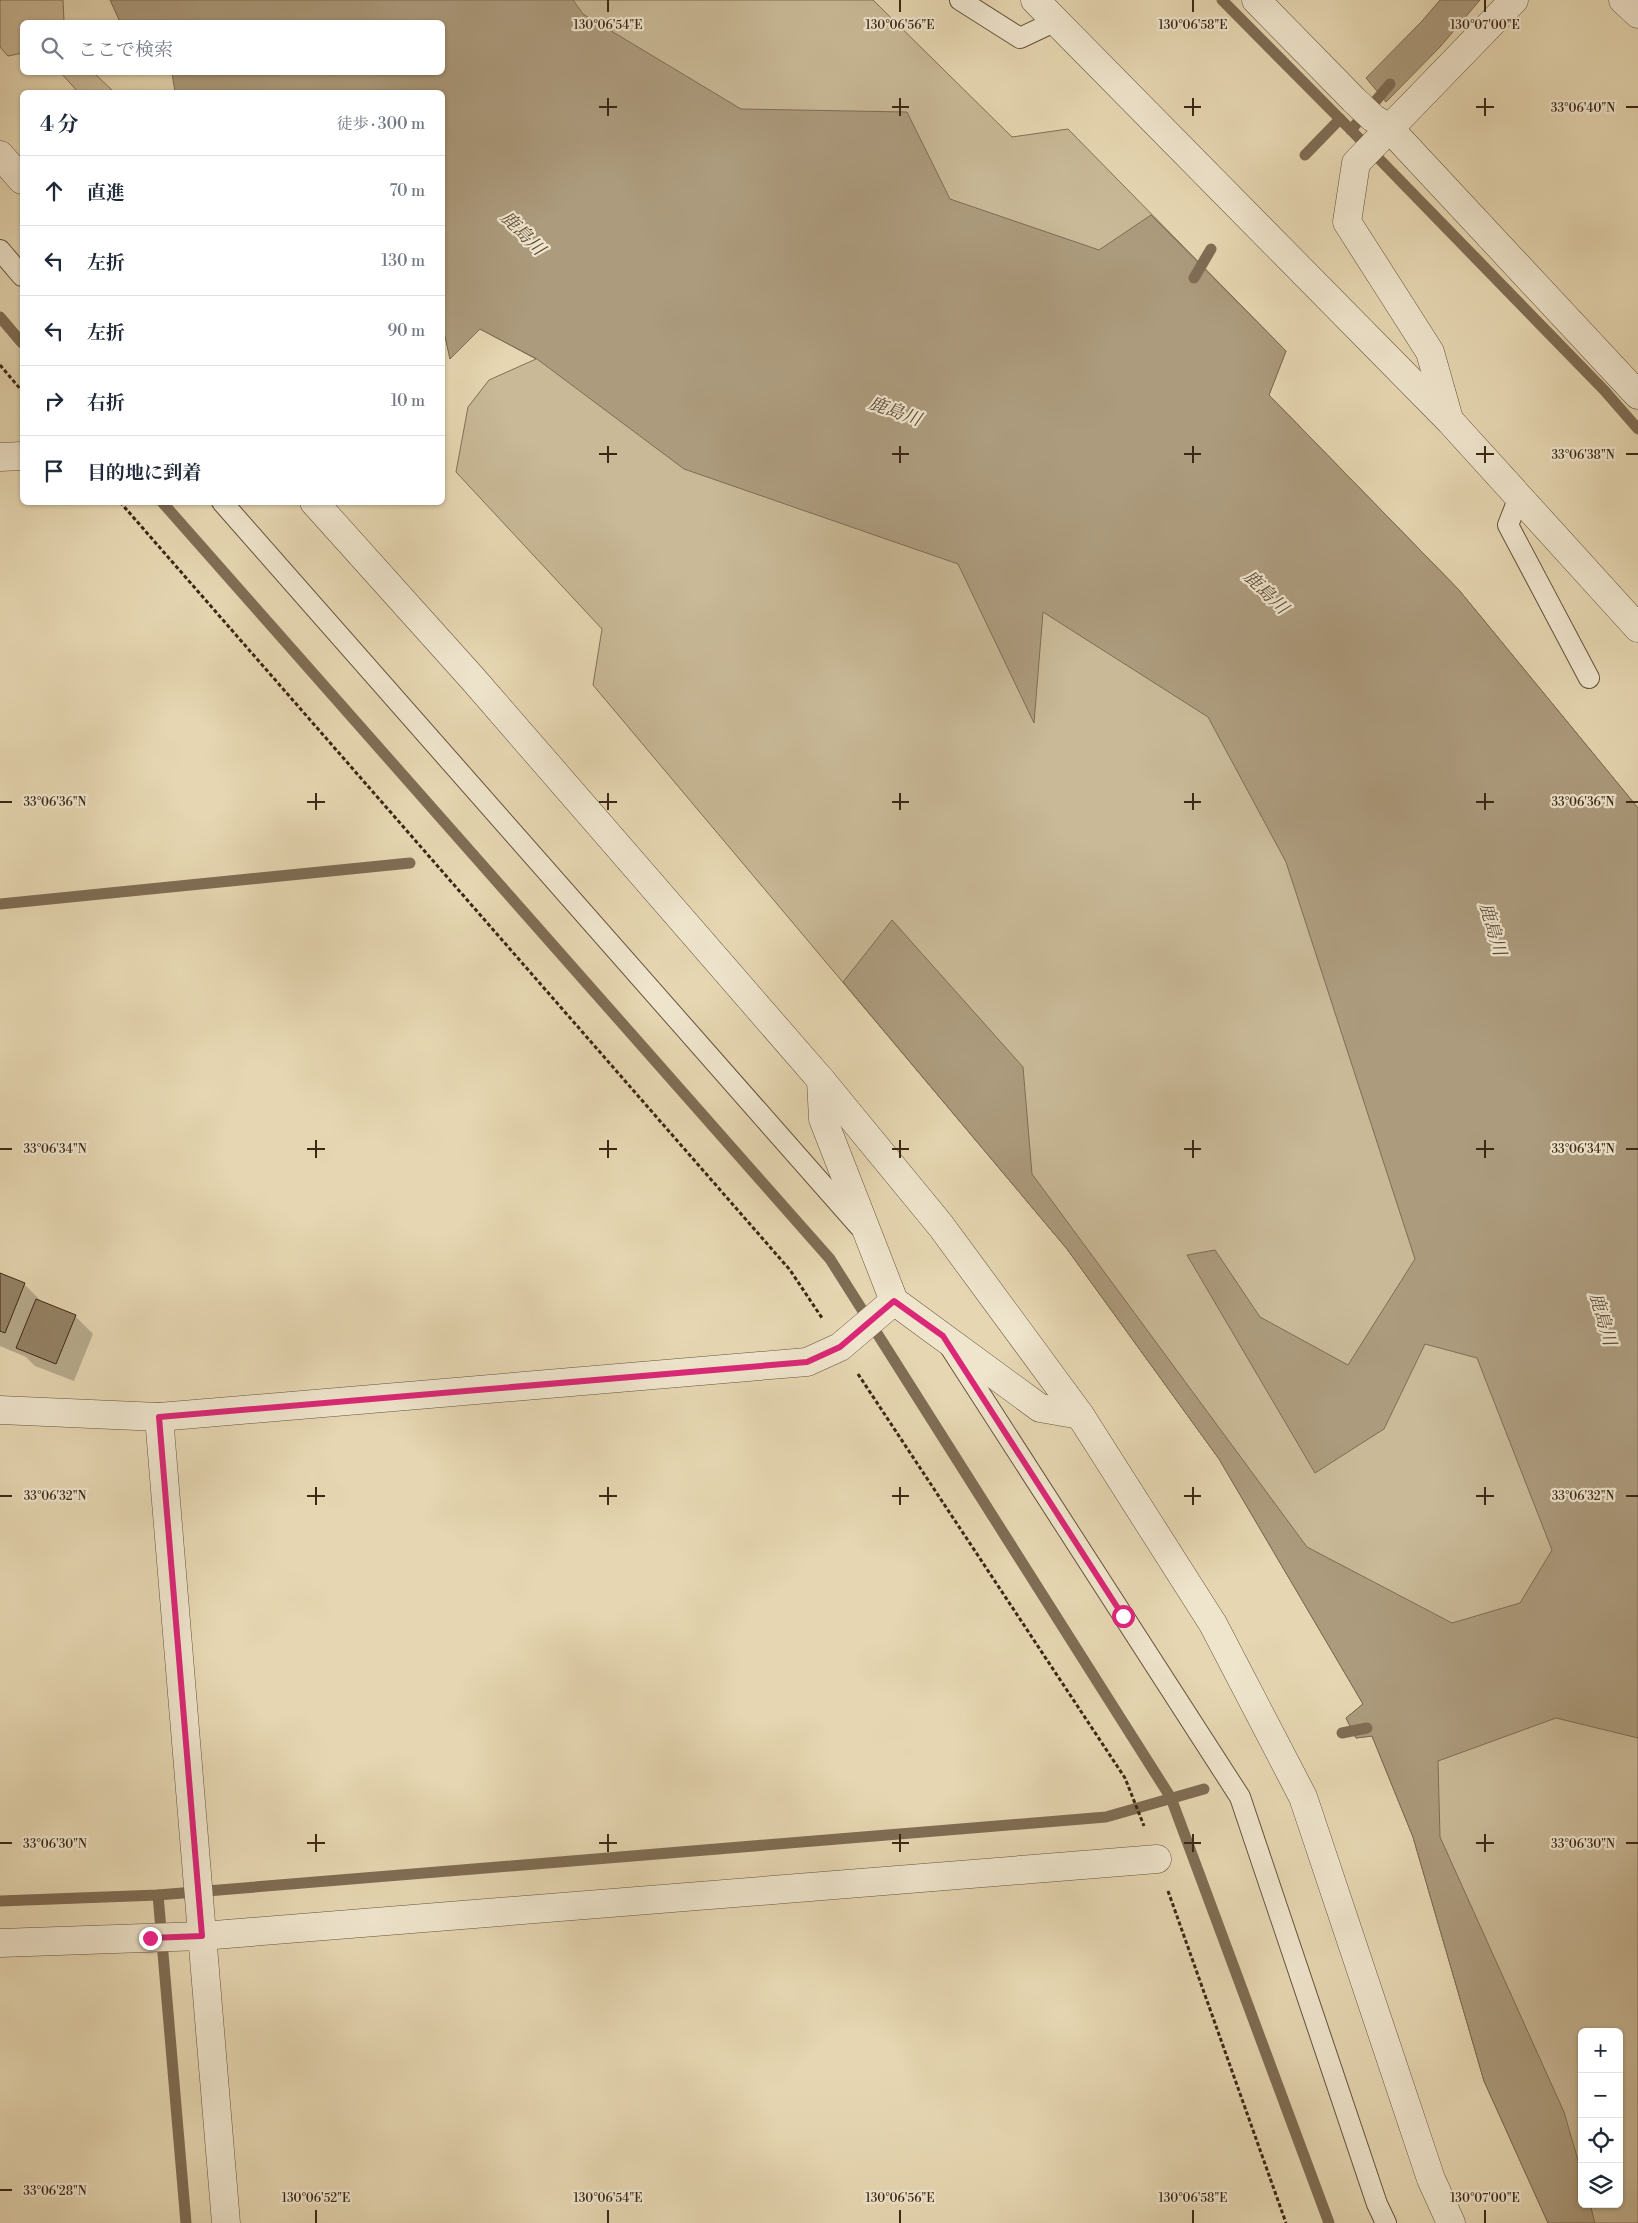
<!DOCTYPE html>
<html lang="ja">
<head>
<meta charset="utf-8">
<style>
  body { margin:0; font-family:"Libre Bodoni","Noto Serif JP",serif; background:#f2f2f3; color:#1f2937 }
  .controls { position:absolute; right:15px; bottom:15px; display:grid; overflow:hidden; border-radius:8px; box-shadow:0 1px 4px #0004 }
  .controls button { width:45px; height:45px; display:grid; place-items:center; padding:0; border:0; border-bottom:1px solid #e0e1e3; background:#fff; color:#1f2937; font:25px sans-serif }
  .stop { position:absolute; width:15px; height:15px; margin:-11px; border:4px solid #db2777; border-radius:50%; background:#fff }
  .stop.end { background:#db2777; border-color:#fff; box-shadow:0 1px 5px #0008 }
  .list { margin:0; padding:0; list-style:none }
  h2 { display:flex; justify-content:space-between; align-items:center; height:65px; margin:0; padding:0 20px; font-size:21px }
  h2 small { font-size:16px; font-weight:400; color:#747a83 }
  .list li { display:grid; grid-template-columns:32px 1fr auto; gap:15px; align-items:center; box-sizing:border-box; height:70px; padding:0 20px; border-top:1px solid #e0e1e3 }
  .list b { display:block; font-size:19px; white-space:nowrap }
  .list em { font-size:16px; font-style:normal; color:#747a83 }
  .icon { flex:none; width:28px; height:28px; fill:none; stroke:currentColor; stroke-width:2; stroke-linecap:round; stroke-linejoin:round }
  .map { position:relative; flex:none; width:1638px; height:2223px; overflow:hidden }
  .search { position:absolute; background:#fff; box-shadow:0 1px 4px #0004; left:20px; top:20px; width:425px; height:55px; display:flex; align-items:center; gap:12px; box-sizing:border-box; padding:0 18px; border-radius:8px; color:#747a83; font-size:19px }
  .panel { position:absolute; background:#fff; box-shadow:0 1px 4px #0004; left:20px; top:90px; width:425px; height:415px; border-radius:8px }
  .map>svg:first-child { display:block }
</style>
</head>
<body>
<div class="map">
<svg width="1638" height="2223" viewBox="0 0 1638 2223">
  <rect width="100%" height="100%" fill="#e6d7b2"/>
  <filter id="stains"><feTurbulence type="fractalNoise" baseFrequency=".004" numOctaves="4"/><feColorMatrix values="0 0 0 0 .2 0 0 0 0 .09 0 0 0 0 .02 0 0 0 .5 -.17"/></filter>
  <radialGradient id="worn" r=".72"><stop offset=".6" stop-color="#630" stop-opacity="0"/><stop offset="1" stop-color="#630" stop-opacity=".3"/></radialGradient>
  <g fill="#c9b997" stroke="#827056" fill-rule="evenodd">
    <path d="M0,0H63L64,22H22V53L8,56L0,47Z"/>
    <path d="M351,0H873L1012,137L1068,129L1286,351L1269,395L1459,590L1638,808L1554,948L442,92V22Z"/>
    <path d="M61,73H94L114,92H78Z"/>
    <path d="M442,247L1237,608L1638,1704V2223H1548L1484,2081L1413,1837L1372,1736L1356,1738L1346,1718L1363,1704L1219,1459L1067,1249L593,685L602,629L456,472L468,407L489,380L536,359L480,329L450,359L443,323ZM1582,2032H1619V2204H1582Z"/>
  </g>
  <g fill="#ac9b7d" stroke="#7f6d54">
    <path d="M110,0H573L583,14L741,109L907,112L950,199L1099,250L1151,215L1286,351L1269,395L1459,590L1638,808V1738L1556,1718L1438,1761L1440,1837L1564,2112L1582,2174V2204H1590L1595,2223H1548L1484,2081L1413,1837L1372,1736L1356,1738L1346,1718L1363,1704L1219,1459L1067,1249L843,982L892,920L1023,1067L1032,1174L1307,1547L1452,1623L1520,1603L1552,1550L1477,1358L1425,1344L1384,1429L1315,1473L1187,1255L1215,1250L1260,1317L1348,1365L1415,1259L1286,862L1208,717L1043,612L1034,723L958,564L684,469L537,359L480,329L450,359L442,323V92H175L172,73L442,72V22H120Z"/>
    <path d="M1440,0H1480L1440,47L1386,102L1366,78L1422,21Z"/>
  </g>
  <path fill="#0003" d="M0,1274L24,1284L44,1304L75,1316L93,1334L74,1381L35,1366L26,1357L0,1346Z"/>
  <g fill="none" stroke-linecap="round" stroke-linejoin="round">
    <g stroke="#7f6d54" stroke-width="11">
      <path d="M1222,0L1351,130L1604,390L1638,429"/>
      <path d="M1351,130L1390,84"/>
      <path d="M1305,155L1340,119"/>
      <path d="M1194,278L1211,249"/>
      <path d="M0,317L22,343"/>
      <path d="M162,502L830,1259L1171,1798L1329,2223"/>
      <path d="M0,904L410,863"/>
      <path d="M1342,1733L1367,1728"/>
      <path d="M158,1895L186,2223"/>
      <path d="M0,1901L158,1895L1106,1817L1204,1789"/>
    </g>
  </g>
  <g fill="#948367" stroke="#3c2716">
    <path d="M0,1273L25,1283L5,1333L0,1331Z"/>
    <path d="M36,1299L76,1315L56,1364L16,1348Z"/>
  </g>
  <g fill="none" stroke-linecap="round" stroke-linejoin="round">
    <g stroke="#66533d" stroke-width="22">
      <g id="lane">
        <path d="M960,0L1020,38L1056,21"/>
        <path d="M0,250L22,276"/>
        <path d="M1519,497L1508,525L1589,678"/>
        <path d="M222,502L859,1226"/>
        <path d="M950,1347L1240,1797L1377,2204L1386,2223"/>
      </g>
    </g>
    <g stroke="#66533d" stroke-width="29">
      <g id="street">
        <path d="M1035,0L1450,421L1638,628"/>
        <path d="M1256,0L1354,100L1373,118L1389,128L1638,395"/>
        <path d="M1623,0L1638,14"/>
        <path d="M0,155L22,180"/>
        <path d="M1449,419L1430,352L1347,222L1356,163L1514,0"/>
        <path d="M0,457L22,456"/>
        <path d="M314,502L473,679L821,1080L941,1226L1080,1415L1213,1624L1303,1797L1431,2179L1451,2223"/>
        <path d="M821,1080L823,1119L894,1301L1040,1408L1080,1415"/>
        <path d="M0,1410L159,1417L807,1362L840,1347L894,1301"/>
        <path d="M159,1417L226,2223"/>
        <path d="M0,1943L202,1936L1157,1859"/>
      </g>
    </g>
    <g stroke="#3c2716" stroke-width="3" stroke-dasharray="4 2.5" stroke-linecap="butt">
      <path d="M0,365L22,391"/>
      <path d="M120,502L790,1270L822,1318"/>
      <path d="M858,1374L1125,1778L1144,1826"/>
      <path d="M1168,1891L1286,2223"/>
    </g>
    <use href="#lane" stroke="#efe5cd" stroke-width="20"/>
    <use href="#street" stroke="#efe5cd" stroke-width="28"/>
  </g>
  <g fill="none" stroke-linecap="round" stroke-linejoin="round">
    <path stroke="#db2777" stroke-width="6" d="M150,1938L202,1936L159,1417L807,1362L840,1347L894,1301L943,1336L1123,1616"/>
  </g>
  <path fill="none" stroke="#3c2716" stroke-width="2" d="M608,0V12M900,0V12M1193,0V12M1485,0V12M608,98V116M900,98V116M1193,98V116M1485,98V116M599,107H617M892,107H909M1184,107H1201M1476,107H1494M1626,107H1638M608,446V463M900,446V463M1193,446V463M1485,446V463M599,454H617M892,454H909M1184,454H1201M1476,454H1494M1626,454H1638M316,793V810M608,793V810M900,793V810M1193,793V810M1485,793V810M0,802H12M307,802H325M599,802H617M892,802H909M1184,802H1201M1476,802H1494M1626,802H1638M316,1140V1158M608,1140V1158M900,1140V1158M1193,1140V1158M1485,1140V1158M0,1149H12M307,1149H325M599,1149H617M892,1149H909M1184,1149H1201M1476,1149H1494M1626,1149H1638M316,1487V1505M608,1487V1505M900,1487V1505M1193,1487V1505M1485,1487V1505M0,1496H12M307,1496H325M599,1496H617M892,1496H909M1184,1496H1201M1476,1496H1494M1626,1496H1638M316,1834V1852M608,1834V1852M900,1834V1852M1193,1834V1852M1485,1834V1852M0,1843H12M307,1843H325M599,1843H617M892,1843H909M1184,1843H1201M1476,1843H1494M1626,1843H1638M0,2190H12M316,2210V2223M608,2210V2223M900,2210V2223M1193,2210V2223M1485,2210V2223"/>
  <g text-anchor="middle" stroke-width="4.5" stroke-linejoin="round" paint-order="stroke">
    <g font-size="18" font-style="italic" fill="#5e4a35" stroke="#efe5cd">
      <text transform="translate(523 233) rotate(45)" y="6">鹿島川</text>
      <text transform="translate(895 411) rotate(20)" y="6">鹿島川</text>
      <text transform="translate(1266 592) rotate(44)" y="6">鹿島川</text>
      <text transform="translate(1493 929) rotate(74)" y="6">鹿島川</text>
      <text transform="translate(1603 1319) rotate(74)" y="6">鹿島川</text>
    </g>
  </g>
  <g font-size="12" text-anchor="middle" fill="#3c2716" stroke="#efe5cd" stroke-width="4.5" stroke-linejoin="round" paint-order="stroke">
    <text x="608" y="29">130°06'54"E</text>
    <text x="900" y="29">130°06'56"E</text>
    <text x="1193" y="29">130°06'58"E</text>
    <text x="1485" y="29">130°07'00"E</text>
    <text x="1583" y="112">33°06'40"N</text>
    <text x="1583" y="459">33°06'38"N</text>
    <text x="55" y="806">33°06'36"N</text>
    <text x="1583" y="806">33°06'36"N</text>
    <text x="55" y="1153">33°06'34"N</text>
    <text x="1583" y="1153">33°06'34"N</text>
    <text x="55" y="1500">33°06'32"N</text>
    <text x="1583" y="1500">33°06'32"N</text>
    <text x="55" y="1848">33°06'30"N</text>
    <text x="1583" y="1848">33°06'30"N</text>
    <text x="55" y="2195">33°06'28"N</text>
    <text x="316" y="2202">130°06'52"E</text>
    <text x="608" y="2202">130°06'54"E</text>
    <text x="900" y="2202">130°06'56"E</text>
    <text x="1193" y="2202">130°06'58"E</text>
    <text x="1485" y="2202">130°07'00"E</text>
  </g>
  <rect width="100%" height="100%" filter="url(#stains)"/>
  <rect width="100%" height="100%" fill="url(#worn)"/>
</svg>
<div class="controls">
<button>+</button>
<button>−</button>
<button><svg class="icon" aria-label="locate" viewBox="0 0 24 24"><circle cx="12" cy="12" r="6"/><path d="M12 2v4M12 18v4M2 12h4M18 12h4"/></svg></button>
<button><svg class="icon" aria-label="layers" viewBox="0 0 24 24"><path d="M12 4l9 5-9 5-9-5zM3 14l9 5 9-5"/></svg></button>
</div>
<div class="stop" style="left:1123px;top:1616px"></div>
<div class="stop end" style="left:150px;top:1938px"></div>
<div class="search"><svg class="icon" aria-label="search" viewBox="0 0 24 24"><circle cx="10" cy="10" r="6"/><path d="M15 15l6 6"/></svg>ここで検索</div>
<section class="panel">
<h2>4 分<small>徒歩 · 300 m</small></h2>
<ul class="list">
<li><svg class="icon" aria-label="ahead" viewBox="0 0 24 24"><path d="M12 20V5M6 11l6-6 6 6"/></svg><div><b>直進</b></div><em>70 m</em></li>
<li><svg class="icon" aria-label="left" viewBox="0 0 24 24"><path d="M17 20v-9H6M10 6l-5 5 5 5"/></svg><div><b>左折</b></div><em>130 m</em></li>
<li><svg class="icon" aria-label="left" viewBox="0 0 24 24"><path d="M17 20v-9H6M10 6l-5 5 5 5"/></svg><div><b>左折</b></div><em>90 m</em></li>
<li><svg class="icon" aria-label="right" viewBox="0 0 24 24"><path d="M7 20v-9h11M14 6l5 5-5 5"/></svg><div><b>右折</b></div><em>10 m</em></li>
<li><svg class="icon" aria-label="arrive" viewBox="0 0 24 24"><path d="M6 21V4h12l-3 4 3 4H6"/></svg><div><b>目的地に到着</b></div></li>
</ul>
</section>
</div>
</body>
</html>
